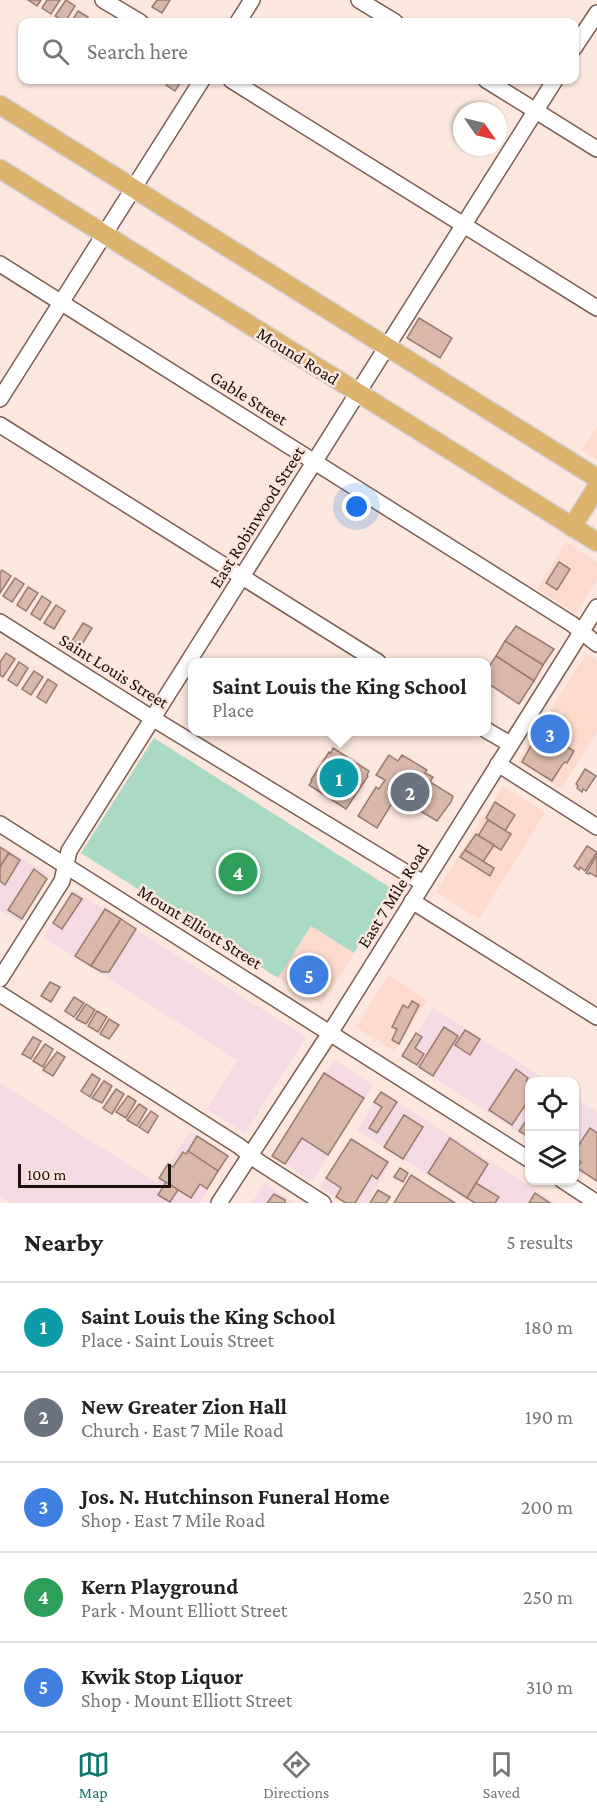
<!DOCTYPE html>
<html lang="en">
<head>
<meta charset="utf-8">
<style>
  body { margin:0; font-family:"Crimson Pro",serif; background:#f6f6f6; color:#222 }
  .controls { position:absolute; right:18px; bottom:18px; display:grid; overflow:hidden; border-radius:12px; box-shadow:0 2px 4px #0004 }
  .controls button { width:54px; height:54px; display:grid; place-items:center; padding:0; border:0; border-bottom:2px solid #e0e0e0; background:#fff; color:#222; font:30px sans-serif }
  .compass { position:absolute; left:453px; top:102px; width:54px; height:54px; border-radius:50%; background:#fff; box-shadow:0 2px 4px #0004; rotate:124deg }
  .scale { position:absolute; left:18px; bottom:15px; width:153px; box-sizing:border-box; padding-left:6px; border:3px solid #1b100b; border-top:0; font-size:16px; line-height:21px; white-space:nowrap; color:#1b100b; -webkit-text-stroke:4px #fbe7dd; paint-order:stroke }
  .you { position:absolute; left:357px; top:507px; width:21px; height:21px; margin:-15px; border:4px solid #fff; border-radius:50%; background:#1a73e8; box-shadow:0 0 0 9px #1a73e833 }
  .badge { display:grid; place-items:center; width:39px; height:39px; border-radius:50%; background:#0f766e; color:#fff; font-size:20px; font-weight:700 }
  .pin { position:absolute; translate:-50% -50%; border:3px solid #fff; box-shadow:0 2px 6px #0006 }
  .popup { position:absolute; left:188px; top:658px; width:303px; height:78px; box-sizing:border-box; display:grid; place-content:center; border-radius:12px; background:#fff; filter:drop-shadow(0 2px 4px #0005); font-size:20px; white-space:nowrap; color:#767676 }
  .popup b { font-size:22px; color:#222 }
  .popup::after { content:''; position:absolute; left:50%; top:100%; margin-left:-12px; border:12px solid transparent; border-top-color:#fff }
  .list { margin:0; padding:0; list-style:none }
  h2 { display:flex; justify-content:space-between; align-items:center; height:78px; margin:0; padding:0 24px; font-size:26px }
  h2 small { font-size:20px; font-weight:400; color:#767676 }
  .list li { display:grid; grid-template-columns:39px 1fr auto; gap:18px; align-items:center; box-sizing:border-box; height:90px; padding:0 24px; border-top:2px solid #e0e0e0 }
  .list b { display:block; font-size:22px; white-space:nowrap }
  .list p { margin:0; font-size:20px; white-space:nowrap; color:#767676 }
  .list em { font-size:20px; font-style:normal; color:#767676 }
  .icon { flex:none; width:33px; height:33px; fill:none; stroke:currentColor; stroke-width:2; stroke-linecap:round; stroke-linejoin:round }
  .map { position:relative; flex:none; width:597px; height:1203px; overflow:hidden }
  .search { position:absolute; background:#fff; box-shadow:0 2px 4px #0004; left:18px; right:18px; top:18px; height:66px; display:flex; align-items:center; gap:15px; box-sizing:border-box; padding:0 21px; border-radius:12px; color:#767676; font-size:22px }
  .sheet { height:528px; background:#fff }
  nav { display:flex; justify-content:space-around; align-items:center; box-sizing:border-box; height:84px; border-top:2px solid #e0e0e0; background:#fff; font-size:16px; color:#767676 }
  nav a { display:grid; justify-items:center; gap:3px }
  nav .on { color:#0f766e }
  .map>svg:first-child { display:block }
</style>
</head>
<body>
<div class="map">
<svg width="597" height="1203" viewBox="0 0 597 1203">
  <rect width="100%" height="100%" fill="#fbe7dd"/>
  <g fill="#fcdacc">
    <path d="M597,426V459L582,450Z"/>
    <path d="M566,542L597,562V580L576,613L537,589Z"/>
    <path d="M586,654L597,661V732L561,789L518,762Z"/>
    <path d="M503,786L545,813L479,919L436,892Z"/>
    <path d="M311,926L354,953L321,1005L278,978Z"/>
    <path d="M388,975L427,1000L394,1051L356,1027Z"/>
  </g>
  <g fill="#f3dae3">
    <path d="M0,845L49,875L20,922L0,910Z"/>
    <path d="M73,890L306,1037L245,1133L207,1109L237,1060L43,937Z"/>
    <path d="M433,1008L548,1081L530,1082L529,1139L402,1057Z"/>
    <path d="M334,1060L373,1085L312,1181L272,1156Z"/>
    <path d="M0,1083L157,1183L190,1131L229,1156L200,1203H11L0,1196Z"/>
    <path d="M381,1092L556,1203H472L357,1130Z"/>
    <path d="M574,1098L597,1112V1182L575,1168Z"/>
    <path d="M351,1138L391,1164L366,1203H345L320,1187Z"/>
    <path d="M264,1183L295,1203H252Z"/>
  </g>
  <path fill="#aadac3" d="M154,738L394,890L354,953L311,926L278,978L81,853Z"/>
  <g fill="#d9b8aa" stroke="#997b6e" stroke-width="1.5">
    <path d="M28,0H41L37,6Z"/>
    <path d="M47,0H60L51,14L42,8Z"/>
    <path d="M66,0L75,6L65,22L55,16Z"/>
    <path d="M157,0H170L162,13L152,7Z"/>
    <path d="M78,11L88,17L84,22H71Z"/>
    <path d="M169,80H182L175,91L166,85Z"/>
    <path d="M419,318L452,338L440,358L407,338Z"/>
    <path d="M559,562L570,569L557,590L546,583Z"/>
    <path d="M2,570L11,576L0,593V573Z"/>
    <path d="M15,578L24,584L12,602L3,596Z"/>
    <path d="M28,587L38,593L26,611L17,605Z"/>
    <path d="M42,596L51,602L40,620L31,614Z"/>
    <path d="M56,605L65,611L54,629L44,623Z"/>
    <path d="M83,623L92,628L81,646L72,641Z"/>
    <path d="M516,626L554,649L543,665L505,641Z"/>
    <path d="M505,641L543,665L534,681L496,656Z"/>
    <path d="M6,653L15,659L3,677L0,675V662Z"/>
    <path d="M496,656L534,681L519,704L486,682V671Z"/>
    <path d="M19,662L28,668L17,686L8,680Z"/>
    <path d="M34,671L43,677L31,695L22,689Z"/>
    <path d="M48,679L57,685L46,703L37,697Z"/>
    <path d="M547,725L557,731L552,738L574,751L567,763L565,762L562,765L552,781L522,762L532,744L534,746Z"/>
    <path d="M333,748L369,771L367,775L368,776L346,809L309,785L312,781L311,780L329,752L331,753Z"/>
    <path d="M389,755L398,761L402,755L427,770L425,773L433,777L430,782L453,796L451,802L437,821L412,806L409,810L405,807L403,811L392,803L377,828L358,816L376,787L379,789L385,780L376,775Z"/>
    <path d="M585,769L596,776L586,791L583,789L582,792L577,788L578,786L576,784Z"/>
    <path d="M495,802L515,815L505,831L486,818Z"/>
    <path d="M488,820L511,834L501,850L478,836Z"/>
    <path d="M476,834L494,845L483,862L465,850Z"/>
    <path d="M587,846L597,852L585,871L580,867L579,870L574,866Z"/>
    <path d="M0,847L9,853L0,867Z"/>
    <path d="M465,850L494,868L490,876L460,857Z"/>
    <path d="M9,853L20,860L5,885L0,881V867Z"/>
    <path d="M597,855V877L590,873L589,874L586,873Z"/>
    <path d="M34,869L47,879L22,919L8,910Z"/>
    <path d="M72,893L82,899L62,929L53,923Z"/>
    <path d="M105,909L121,919L91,966L75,956Z"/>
    <path d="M121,919L136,929L109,972H102L91,966Z"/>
    <path d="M304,956L329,972L314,994L289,978Z"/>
    <path d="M50,982L60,987L51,1002L41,996Z"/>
    <path d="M74,997L84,1003L74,1017L65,1011Z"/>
    <path d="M412,1001L419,1005L399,1044L392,1040L397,1029L392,1027L403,1005L408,1008Z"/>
    <path d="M86,1004L95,1010L86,1024L76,1019Z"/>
    <path d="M97,1011L107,1017L98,1032L88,1026Z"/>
    <path d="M109,1019L119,1025L109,1039L100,1034Z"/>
    <path d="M444,1027L458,1036L433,1076L419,1067Z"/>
    <path d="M465,1030L480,1039L470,1055L455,1045Z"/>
    <path d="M416,1033L422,1037L415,1048L424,1054L417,1065L402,1056Z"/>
    <path d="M33,1037L41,1041L31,1059L22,1054Z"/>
    <path d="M45,1044L53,1049L43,1067L33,1061Z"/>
    <path d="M57,1052L65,1057L53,1076L43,1070Z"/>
    <path d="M516,1069L528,1078L526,1081L530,1084V1098L512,1125L489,1110Z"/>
    <path d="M324,1073L364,1098L328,1155L302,1138L285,1164L272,1156Z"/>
    <path d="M92,1074L100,1079L90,1097L81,1091Z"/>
    <path d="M104,1081L112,1086L102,1103L92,1098Z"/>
    <path d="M116,1089L124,1094L112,1114L103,1108Z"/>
    <path d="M381,1092L397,1102L377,1133L369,1128L382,1107L374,1102Z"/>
    <path d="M128,1096L136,1101L126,1118L116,1112Z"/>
    <path d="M139,1104L147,1109L137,1126L127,1120Z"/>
    <path d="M151,1111L158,1116L148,1133L139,1127Z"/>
    <path d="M404,1115L423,1127L403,1159L384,1147Z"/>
    <path d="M530,1115V1138L519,1131Z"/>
    <path d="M590,1128L597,1133V1181L577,1168L581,1162L574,1158V1152Z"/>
    <path d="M197,1136L228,1156L218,1171L188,1151Z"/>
    <path d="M450,1138L488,1164L467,1198L428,1173Z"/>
    <path d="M351,1139L388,1162L377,1179L372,1175L355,1203H346L336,1197L341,1188L326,1178Z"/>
    <path d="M188,1151L218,1171L207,1189L200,1184L191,1198L159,1178L168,1164L173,1167L183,1152L186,1154Z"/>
    <path d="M400,1168L408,1173L403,1182L394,1177Z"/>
    <path d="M411,1175L455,1203H394Z"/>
    <path d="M166,1182L178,1190L170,1202L158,1195Z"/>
    <path d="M476,1183L499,1197L495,1203H475L467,1198Z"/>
    <path d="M378,1190L390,1197L386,1203H370Z"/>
    <path d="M535,1193L550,1203H529Z"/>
    <path d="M274,1194L285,1200V1203H267Z"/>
  </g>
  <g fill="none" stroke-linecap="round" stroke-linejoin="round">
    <g stroke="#7b5e51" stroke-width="18">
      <g id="minor">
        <path d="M103,0L140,22"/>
        <path d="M359,0L395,22"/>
        <path d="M238,22L252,0"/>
        <path d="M574,48L597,13"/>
        <path d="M231,80L597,308"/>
        <path d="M486,80L597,149"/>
        <path d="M0,264L572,624L597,644"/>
        <path d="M0,399L202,80"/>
        <path d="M0,425L378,662"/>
        <path d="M0,622L152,718L423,883"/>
        <path d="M486,730L510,744"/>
        <path d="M498,764L597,827"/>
        <path d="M0,824L530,1160"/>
        <path d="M412,901L597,1017"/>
        <path d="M0,979L62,881L69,851L555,80"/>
        <path d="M0,994L239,1146L259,1162L323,1203"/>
        <path d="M562,1180L597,1203"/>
        <path d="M219,1203L330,1033L597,607"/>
      </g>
    </g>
    <g stroke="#d1cfce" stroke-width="21">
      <g id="major">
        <path d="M0,105L597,478"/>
        <path d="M0,169L597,542"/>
        <path d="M572,527L597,487"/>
      </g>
    </g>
    <use href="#minor" stroke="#fff" stroke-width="15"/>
    <use href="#major" stroke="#dcb26d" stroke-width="18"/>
  </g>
  <g text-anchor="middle" stroke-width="5" stroke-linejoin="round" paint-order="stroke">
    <g font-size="18" fill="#1b100b" stroke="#fbe7dd">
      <text transform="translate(298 356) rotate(32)" y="6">Mound Road</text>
      <text transform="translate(249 398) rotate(32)" y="6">Gable Street</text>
      <text transform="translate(257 517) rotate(-58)" y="6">East Robinwood Street</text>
      <text transform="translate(114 671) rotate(32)" y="6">Saint Louis Street</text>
      <text transform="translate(393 896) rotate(-58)" y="6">East 7 Mile Road</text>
      <text transform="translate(200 927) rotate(32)" y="6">Mount Elliott Street</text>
    </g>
  </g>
</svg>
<div class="controls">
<button><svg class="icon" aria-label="locate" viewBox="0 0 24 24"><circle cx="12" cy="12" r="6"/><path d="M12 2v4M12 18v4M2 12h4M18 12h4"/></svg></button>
<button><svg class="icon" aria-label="layers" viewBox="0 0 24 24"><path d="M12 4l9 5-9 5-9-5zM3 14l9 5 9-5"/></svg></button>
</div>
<svg class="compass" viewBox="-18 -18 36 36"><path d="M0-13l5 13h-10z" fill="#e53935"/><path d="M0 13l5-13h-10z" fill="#767676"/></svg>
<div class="scale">100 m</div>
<div class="you"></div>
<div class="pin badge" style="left:339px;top:778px;background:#0f9aa8">1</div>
<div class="popup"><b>Saint Louis the King School</b>Place</div>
<div class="pin badge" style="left:410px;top:792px;background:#6b7280">2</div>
<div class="pin badge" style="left:550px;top:734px;background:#3f7fe0">3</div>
<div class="pin badge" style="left:238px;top:872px;background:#2e9e5b">4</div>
<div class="pin badge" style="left:309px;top:975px;background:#3f7fe0">5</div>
<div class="search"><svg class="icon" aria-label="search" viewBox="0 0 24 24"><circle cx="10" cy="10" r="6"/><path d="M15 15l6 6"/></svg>Search here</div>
</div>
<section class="sheet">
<h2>Nearby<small>5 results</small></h2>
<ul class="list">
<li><span class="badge" style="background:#0f9aa8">1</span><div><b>Saint Louis the King School</b><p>Place · Saint Louis Street</p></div><em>180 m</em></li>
<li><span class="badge" style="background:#6b7280">2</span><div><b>New Greater Zion Hall</b><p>Church · East 7 Mile Road</p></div><em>190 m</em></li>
<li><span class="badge" style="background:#3f7fe0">3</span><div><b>Jos. N. Hutchinson Funeral Home</b><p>Shop · East 7 Mile Road</p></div><em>200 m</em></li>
<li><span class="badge" style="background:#2e9e5b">4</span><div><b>Kern Playground</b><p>Park · Mount Elliott Street</p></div><em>250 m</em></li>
<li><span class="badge" style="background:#3f7fe0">5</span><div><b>Kwik Stop Liquor</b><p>Shop · Mount Elliott Street</p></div><em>310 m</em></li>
</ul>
</section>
<nav>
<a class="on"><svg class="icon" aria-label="map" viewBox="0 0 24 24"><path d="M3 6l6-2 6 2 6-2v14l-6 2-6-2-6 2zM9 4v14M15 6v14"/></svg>Map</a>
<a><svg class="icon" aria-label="directions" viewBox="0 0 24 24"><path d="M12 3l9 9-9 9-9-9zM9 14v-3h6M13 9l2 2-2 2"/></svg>Directions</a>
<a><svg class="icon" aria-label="saved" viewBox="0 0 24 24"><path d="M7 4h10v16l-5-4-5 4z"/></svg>Saved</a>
</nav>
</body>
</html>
